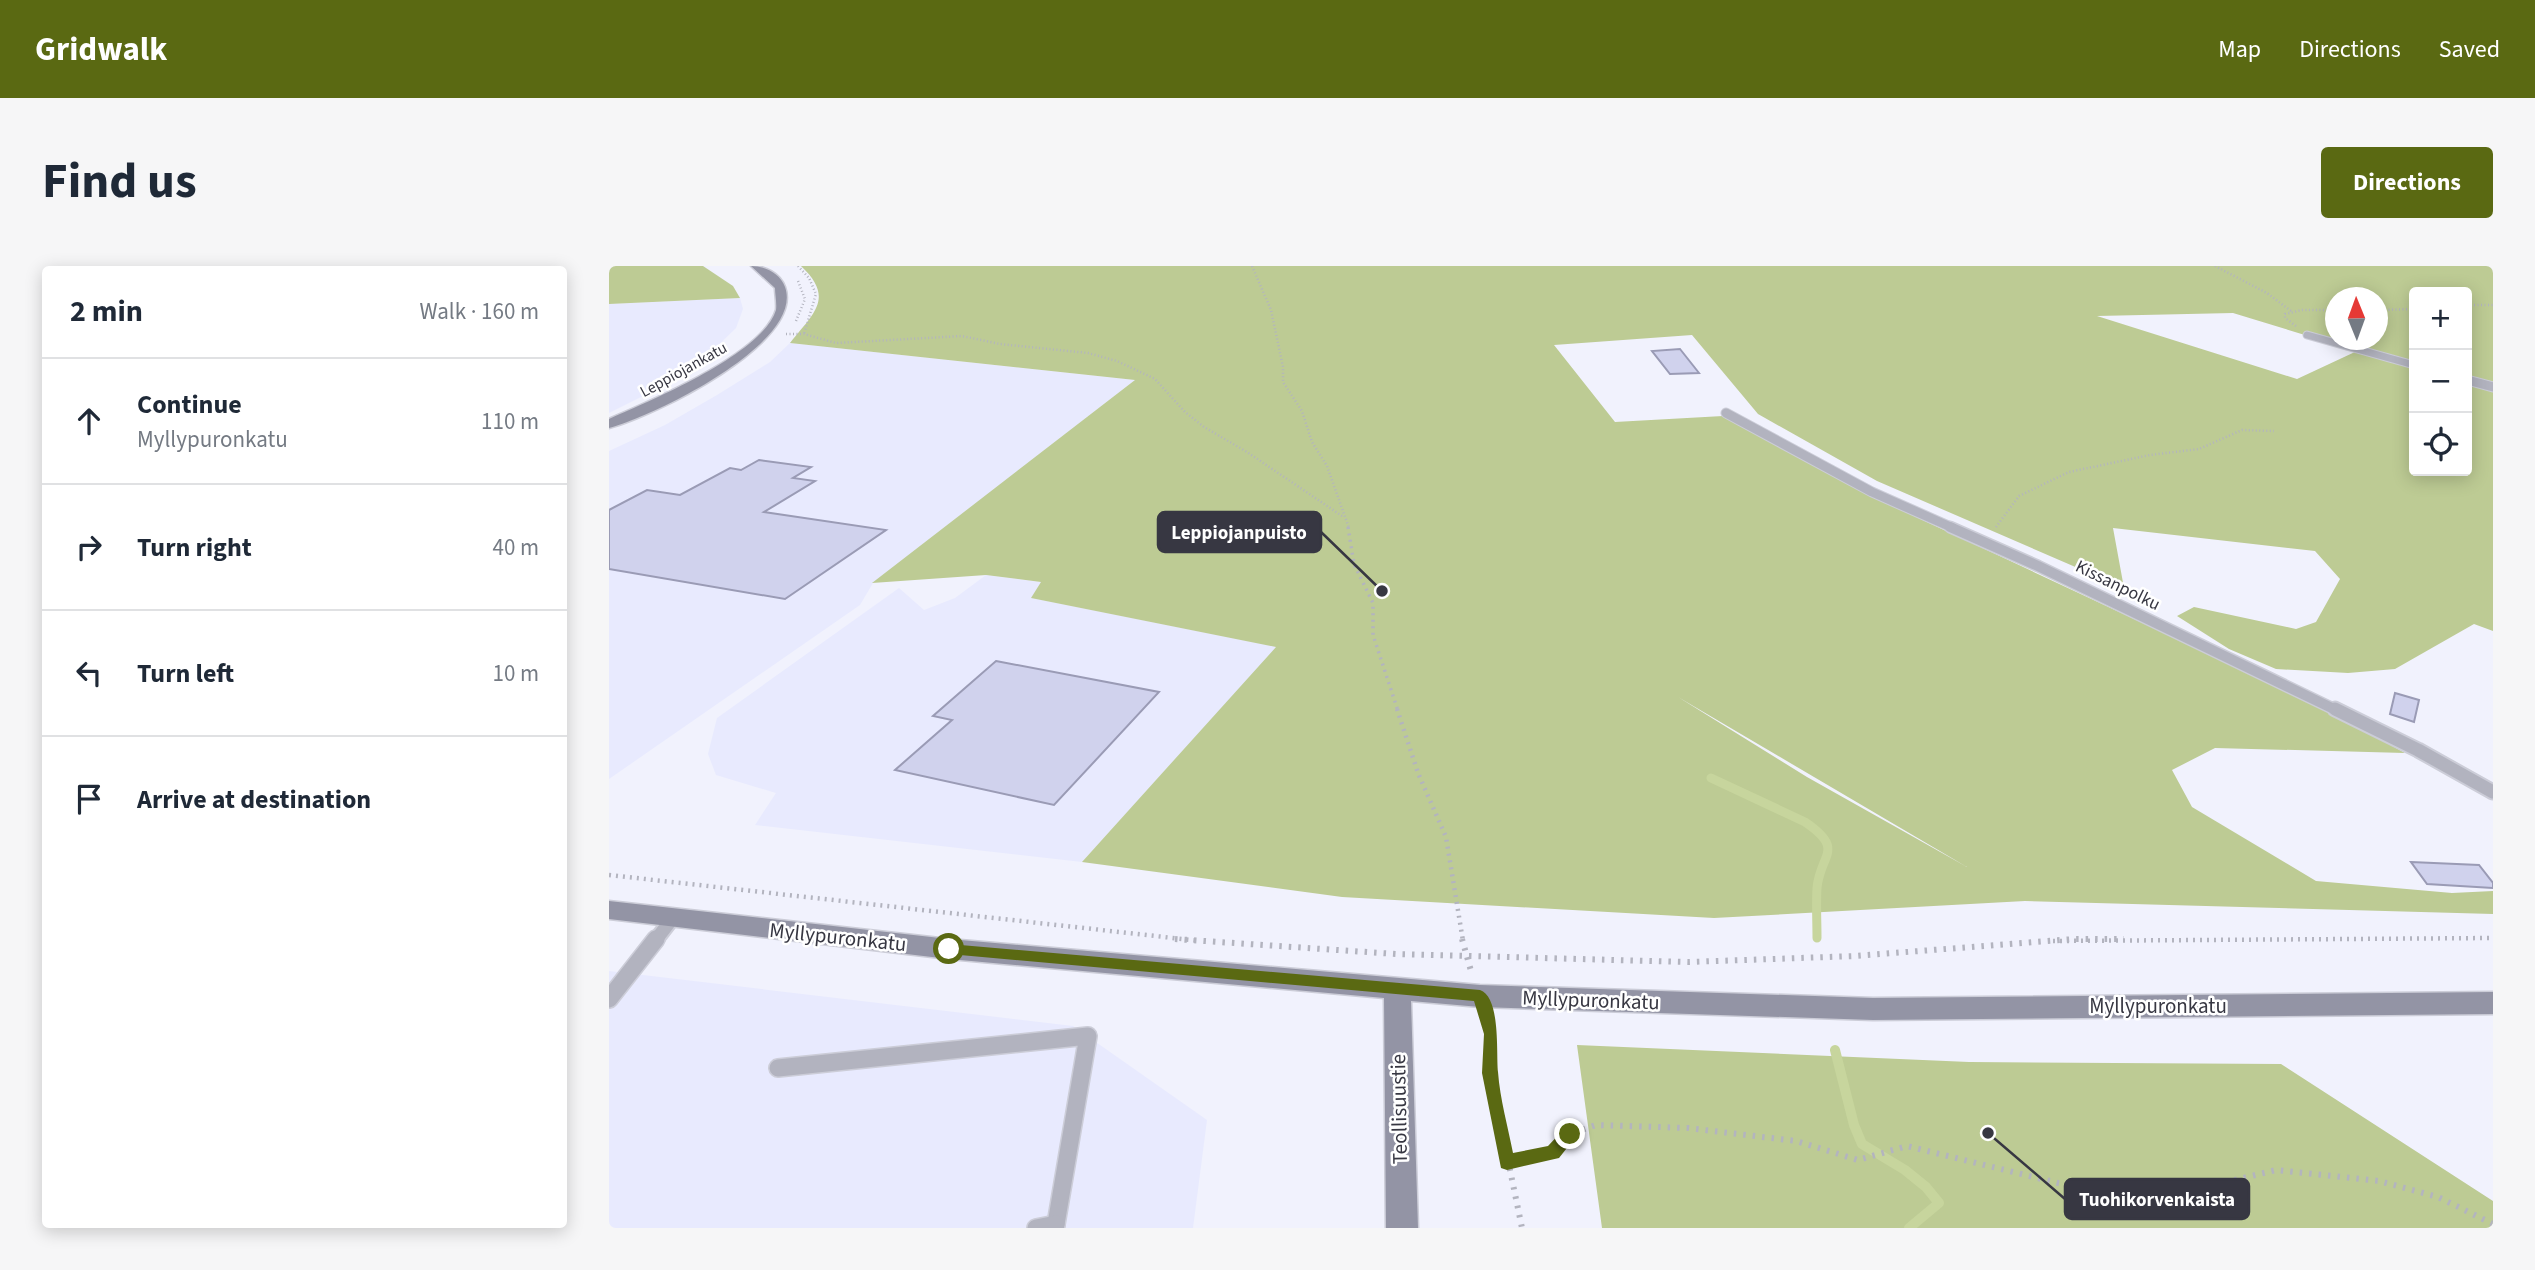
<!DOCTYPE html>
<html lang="en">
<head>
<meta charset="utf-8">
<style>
  body { margin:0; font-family:"Source Sans 3",sans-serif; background:#f6f6f7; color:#1f2937 }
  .controls { position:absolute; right:21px; top:21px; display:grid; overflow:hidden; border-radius:7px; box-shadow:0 4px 18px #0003 }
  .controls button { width:63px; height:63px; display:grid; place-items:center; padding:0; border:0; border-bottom:2px solid #e0e1e3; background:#fff; color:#1f2937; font:35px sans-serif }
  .compass { position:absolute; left:1716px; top:21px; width:63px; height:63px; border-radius:50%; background:#fff; box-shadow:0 4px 18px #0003; rotate:359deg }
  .stop { position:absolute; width:21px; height:21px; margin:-16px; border:5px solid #5a6912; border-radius:50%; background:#fff }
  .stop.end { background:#5a6912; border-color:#fff; box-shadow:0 2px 7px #0008 }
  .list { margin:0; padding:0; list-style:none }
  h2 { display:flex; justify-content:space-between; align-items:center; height:91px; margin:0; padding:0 28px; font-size:30px }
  h2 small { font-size:23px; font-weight:400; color:#747a83 }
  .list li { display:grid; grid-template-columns:46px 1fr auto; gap:21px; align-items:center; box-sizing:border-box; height:126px; padding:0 28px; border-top:2px solid #e0e1e3 }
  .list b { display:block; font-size:26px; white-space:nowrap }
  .list p { margin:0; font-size:23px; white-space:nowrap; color:#747a83 }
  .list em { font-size:23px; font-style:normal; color:#747a83 }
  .icon { flex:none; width:38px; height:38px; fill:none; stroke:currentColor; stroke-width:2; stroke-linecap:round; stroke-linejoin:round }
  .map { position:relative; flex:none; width:1884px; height:962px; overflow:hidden; border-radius:7px }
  header { display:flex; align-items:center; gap:42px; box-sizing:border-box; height:98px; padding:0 35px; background:#5a6912; color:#fff }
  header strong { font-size:33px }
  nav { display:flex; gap:38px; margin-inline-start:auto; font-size:24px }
  .intro { display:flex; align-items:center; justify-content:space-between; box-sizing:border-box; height:168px; padding:0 42px }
  h1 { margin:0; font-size:49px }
  .button { padding:18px 32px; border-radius:7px; background:#5a6912; color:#fff; font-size:24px; font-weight:700 }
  main { display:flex; gap:42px; padding:0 42px }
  aside { flex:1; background:#fff; border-radius:7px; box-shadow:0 4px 18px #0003 }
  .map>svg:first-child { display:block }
</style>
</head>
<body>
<header>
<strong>Gridwalk</strong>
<nav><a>Map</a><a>Directions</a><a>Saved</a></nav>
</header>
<div class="intro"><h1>Find us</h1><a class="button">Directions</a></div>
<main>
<aside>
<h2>2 min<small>Walk · 160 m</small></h2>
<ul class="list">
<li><svg class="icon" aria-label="ahead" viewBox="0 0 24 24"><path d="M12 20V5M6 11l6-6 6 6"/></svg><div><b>Continue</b><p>Myllypuronkatu</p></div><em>110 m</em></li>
<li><svg class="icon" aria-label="right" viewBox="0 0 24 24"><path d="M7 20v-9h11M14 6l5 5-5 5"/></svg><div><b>Turn right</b></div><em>40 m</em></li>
<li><svg class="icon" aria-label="left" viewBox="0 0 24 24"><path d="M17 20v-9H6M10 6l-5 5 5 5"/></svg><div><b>Turn left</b></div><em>10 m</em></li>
<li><svg class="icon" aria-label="arrive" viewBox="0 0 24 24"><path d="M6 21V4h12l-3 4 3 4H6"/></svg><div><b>Arrive at destination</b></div></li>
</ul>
</aside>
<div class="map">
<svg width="1884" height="962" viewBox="0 0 1884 962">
  <rect width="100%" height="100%" fill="#f1f2fd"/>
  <g fill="#e8eafe">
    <path d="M131,32L134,43L127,62L90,98L56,119L0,147V38Z"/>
    <path d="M181,77L526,114L264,317L251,339L0,513V185L56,159L108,129L161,96Z"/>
    <path d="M377,309L433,316L423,332L668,381L473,596L146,559L167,527L107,509L99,488L108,452L290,322L315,344L346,332Z"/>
    <path d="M0,705L464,760L598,854L584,962H0Z"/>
  </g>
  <g fill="#bdcb94" fill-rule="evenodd">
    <path d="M0,0H94L124,20L131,32L0,38Z"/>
    <path d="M192,0H1884V365L1865,358L1786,403L1739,407L1667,403L1620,383L1568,350L1585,341L1687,363L1707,356L1731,313L1706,285L1504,262L1515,322L1268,215L1149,148L1083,69L945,79L1006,156L1114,150L1305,250L1628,401L1742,457L1796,487L1606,482L1563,504L1583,541L1707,615L1843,627L1884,625V648L1416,635L1105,652L733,631L473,596L667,381L422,332L432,316L377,309L263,317L526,114L181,77C205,47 226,32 192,0ZM1805,26H1858V205H1805ZM1727,32H1769V74H1727ZM1624,47L1748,85L1688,113L1488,50ZM1069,431L1358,601L1198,511Z"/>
    <path d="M968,779L1360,796L1672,798L1884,935V962H993Z"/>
  </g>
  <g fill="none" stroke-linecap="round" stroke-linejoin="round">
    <path stroke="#c7d59d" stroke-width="9" d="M1102,512L1196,556C1237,584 1211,588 1208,622C1207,638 1208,656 1208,672"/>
    <path stroke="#c7d59d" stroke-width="10" d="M1226,784L1245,859L1253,878L1296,904L1317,921L1330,937L1300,962"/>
  </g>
  <g fill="#d0d2ed" stroke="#9a9bb5" stroke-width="2">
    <path d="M1071,83L1090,107L1061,108L1043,85Z"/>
    <path d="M150,194L202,201L184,212L206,215L155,246L277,264L176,333L0,303V244L38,224L71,229L121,202L132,204Z"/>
    <path d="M387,395L550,426L445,539L286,504L343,454L324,450Z"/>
    <path d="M1786,427L1810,434L1805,456L1781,448Z"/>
    <path d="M1802,596L1870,599L1884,617V622L1818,618Z"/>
  </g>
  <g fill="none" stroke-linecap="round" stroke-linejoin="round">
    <g stroke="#cccdd8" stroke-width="9">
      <g id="lane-far4">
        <path d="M1698,69L1805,99"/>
        <path d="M1858,114L1868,117"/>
      </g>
    </g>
    <g stroke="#cccdd8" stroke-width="11">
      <g id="lane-far3">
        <path d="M1862,115L1884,121"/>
        <path d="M1117,147L1263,226L1344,262"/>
      </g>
    </g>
    <g stroke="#cccdd8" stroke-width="13">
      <path id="lane-far2" d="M1341,261L1429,300L1729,445"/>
    </g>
    <g stroke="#cccdd8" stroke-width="17">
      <g id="lane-far1">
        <path d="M1726,443L1809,484L1884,526"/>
        <path d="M46,675L63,653"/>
      </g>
    </g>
    <g stroke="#cccdd8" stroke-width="20">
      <g id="lane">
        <path d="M0,733L47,673"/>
        <path d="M169,802L479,770L447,958"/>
        <path d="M427,962L447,958L446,962"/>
      </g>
    </g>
    <g stroke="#cccdd8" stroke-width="3">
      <g id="secondary">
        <path d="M142,0C156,0 171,7 176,21C196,77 43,151 0,162V153C41,135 154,88 167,44C168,38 166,28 166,22Z"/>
        <path d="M0,635L340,673L871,719L1264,732L1884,726V748L1264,754L871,741L802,735L809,962H777L775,732L340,693L0,653Z"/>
      </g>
    </g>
    <g stroke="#b3b4bf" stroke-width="2.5" stroke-dasharray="1 2.5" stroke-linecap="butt">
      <path d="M189,0L200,12L207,28L195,68"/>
      <path d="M643,0L662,44L674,101V116L693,145L703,176L718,200L740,262"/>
      <path d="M1606,0L1658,27L1682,45"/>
      <path d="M1858,39H1884"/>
      <path d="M1769,44L1805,43"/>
      <path d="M187,55L196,33L189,15"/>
      <path d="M1687,60L1676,52V48L1693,44H1727"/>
      <path d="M177,68H195L227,77L353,70L391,78L479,87L508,95L546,113L576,146L595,161L638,186L733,250"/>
      <path d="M1387,261L1410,230L1460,206L1541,189L1590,183L1633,164L1665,165"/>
    </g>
    <path stroke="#b3b4bf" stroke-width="3.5" stroke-dasharray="2 4.5" stroke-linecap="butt" d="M739,261L745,298L764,337V369L789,445"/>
    <g stroke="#b3b4bf" stroke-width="4.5" stroke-dasharray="2 5" stroke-linecap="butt">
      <path d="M788,443L809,507L837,571L854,675"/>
      <path d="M0,609L591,675"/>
      <path d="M1444,675L1884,672"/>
    </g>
    <g stroke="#b3b4bf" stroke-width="6" stroke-dasharray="2.5 7" stroke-linecap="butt">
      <path d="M566,673L787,688L1080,696L1246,690L1465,673H1515"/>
      <path d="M853,673L862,705"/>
      <path d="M878,753L882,768L881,807L913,962"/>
      <path d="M898,896L944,886L961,868L987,859L1079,862L1187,875L1249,894L1298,880L1449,917L1524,930L1589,923L1667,904L1770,915L1829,931L1884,958"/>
    </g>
    <use href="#lane-far4" stroke="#b2b3bf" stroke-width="7"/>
    <use href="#lane-far3" stroke="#b2b3bf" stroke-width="9"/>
    <use href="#lane-far2" stroke="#b2b3bf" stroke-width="10"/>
    <use href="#lane-far1" stroke="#b2b3bf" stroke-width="13"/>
    <use href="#lane" stroke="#b2b3bf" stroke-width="17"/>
    <use href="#secondary" fill="#9394a5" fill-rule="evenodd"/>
  </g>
  <path fill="#5a6912" d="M340,678L871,724C892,731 887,788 889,806C891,833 899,861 904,887L939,880L955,863L961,861L967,863L969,868L950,892L898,904L892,902L873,807L875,768L865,735L340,688L333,683Z"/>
  <g text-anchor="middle" stroke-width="5" stroke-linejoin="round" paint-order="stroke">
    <g font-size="16" fill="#373742" stroke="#fff">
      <text transform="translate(74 103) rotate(-29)" y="6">Leppiojankatu</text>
    </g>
    <g font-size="18" fill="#373742" stroke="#fff">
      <text transform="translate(1509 319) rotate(26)" y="6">Kissanpolku</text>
    </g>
    <g font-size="21" fill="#373742" stroke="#fff">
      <text transform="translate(229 671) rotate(6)" y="7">Myllypuronkatu</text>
      <text transform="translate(982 734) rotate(2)" y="7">Myllypuronkatu</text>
      <text x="1549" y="747">Myllypuronkatu</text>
      <text transform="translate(790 843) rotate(-91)" y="7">Teollisuustie</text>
    </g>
  </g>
  <path fill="none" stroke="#373742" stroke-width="2.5" d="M773 325L712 266M1379 867L1456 933"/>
  <g fill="#373742" stroke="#fff" stroke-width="2.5">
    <circle cx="773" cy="325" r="7"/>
    <circle cx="1379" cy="867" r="7"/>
  </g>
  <g fill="#373742" stroke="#373742" stroke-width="2.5">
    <rect x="549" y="246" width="163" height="40" rx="7"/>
    <rect x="1456" y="913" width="184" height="40" rx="7"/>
  </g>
  <g font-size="19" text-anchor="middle" font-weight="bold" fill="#fff">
    <text x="630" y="273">Leppiojanpuisto</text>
    <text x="1548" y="940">Tuohikorvenkaista</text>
  </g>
</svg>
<div class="controls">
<button>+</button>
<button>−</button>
<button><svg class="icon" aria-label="locate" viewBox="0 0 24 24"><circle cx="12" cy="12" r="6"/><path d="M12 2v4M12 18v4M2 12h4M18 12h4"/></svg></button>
</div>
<svg class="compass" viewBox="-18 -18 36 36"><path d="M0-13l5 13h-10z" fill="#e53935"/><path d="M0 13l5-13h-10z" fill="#747a83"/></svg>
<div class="stop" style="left:340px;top:683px"></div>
<div class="stop end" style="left:961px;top:868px"></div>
</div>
</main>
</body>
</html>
